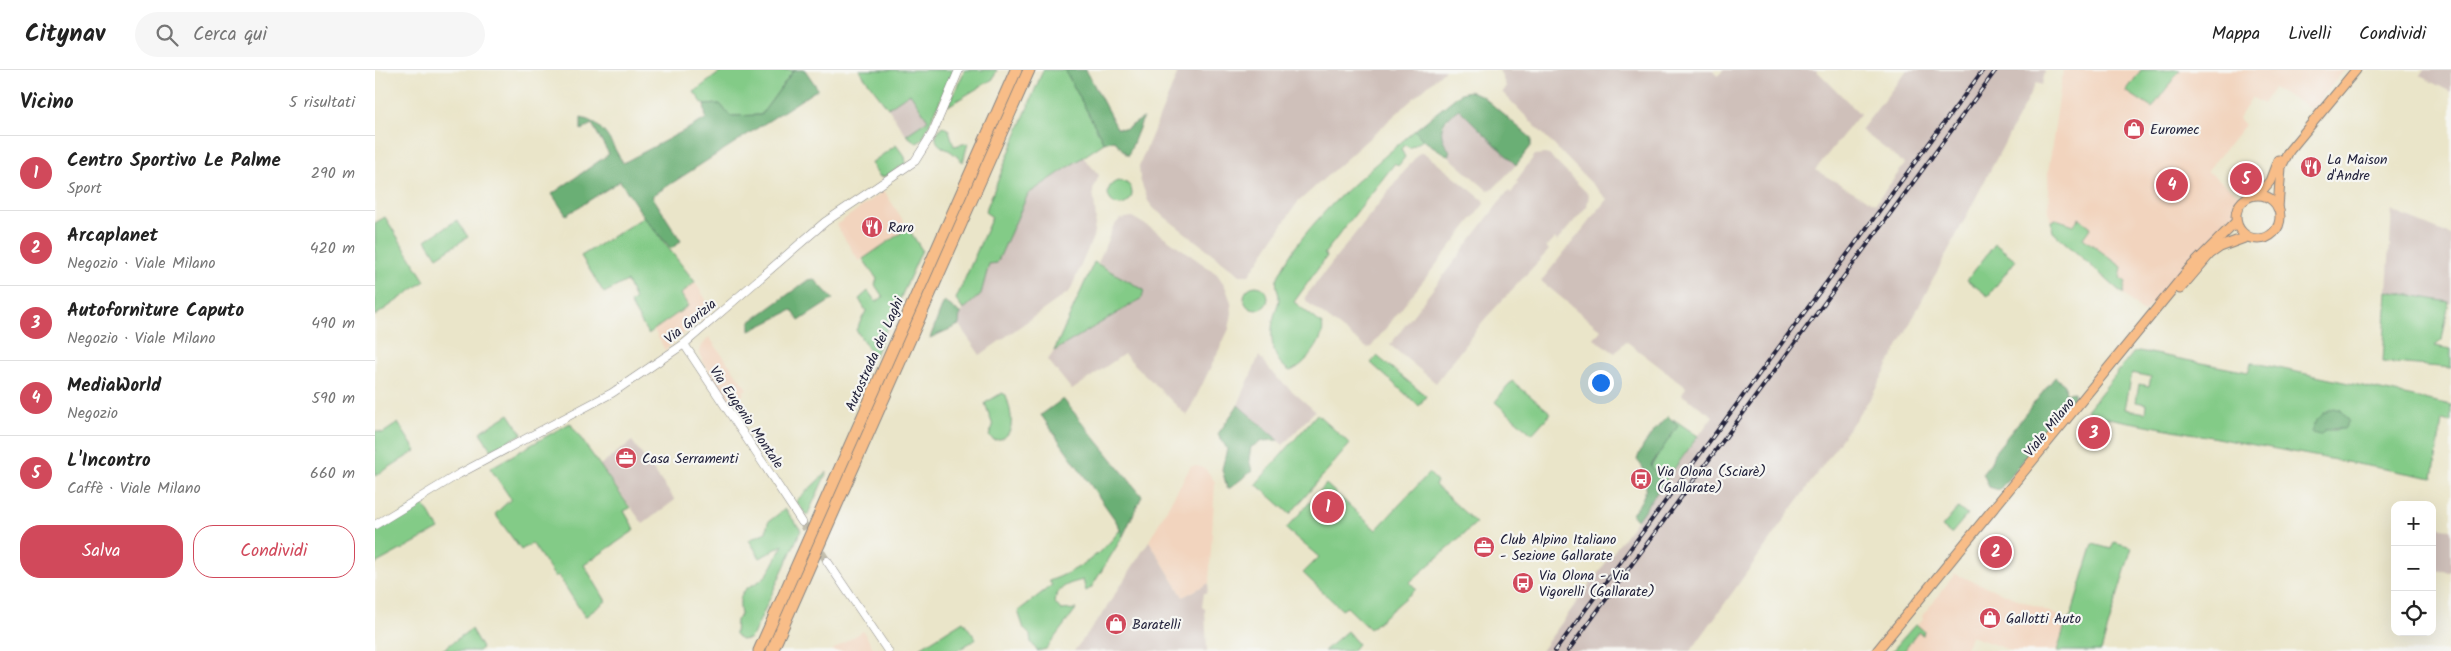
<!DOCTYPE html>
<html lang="it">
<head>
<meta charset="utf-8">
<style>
  body { margin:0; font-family:Kalam,sans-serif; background:#f6f6f6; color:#222 }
  .controls { position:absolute; right:15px; bottom:15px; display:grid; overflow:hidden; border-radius:10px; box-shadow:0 5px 20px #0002 }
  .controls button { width:45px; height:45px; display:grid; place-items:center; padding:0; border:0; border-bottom:1px solid #e0e0e0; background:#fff; color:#222; font:25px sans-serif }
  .you { position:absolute; left:1225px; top:312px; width:18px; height:18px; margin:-12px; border:4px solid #fff; border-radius:50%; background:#1a73e8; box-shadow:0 0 0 8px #1a73e833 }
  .badge { display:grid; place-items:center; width:32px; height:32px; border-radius:50%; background:#d1495b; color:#fff; font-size:16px; font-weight:700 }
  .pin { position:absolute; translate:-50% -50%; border:2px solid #fff; box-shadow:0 1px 5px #0006 }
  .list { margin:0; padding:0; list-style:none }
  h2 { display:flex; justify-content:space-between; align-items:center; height:65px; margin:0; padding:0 20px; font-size:21px }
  h2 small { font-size:16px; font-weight:400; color:#767676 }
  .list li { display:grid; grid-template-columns:32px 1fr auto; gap:15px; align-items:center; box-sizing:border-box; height:75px; padding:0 20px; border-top:1px solid #e0e0e0 }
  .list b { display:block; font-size:19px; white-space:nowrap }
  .list p { margin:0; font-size:16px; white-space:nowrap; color:#767676 }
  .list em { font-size:16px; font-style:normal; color:#767676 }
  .actions { display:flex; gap:10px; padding:15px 20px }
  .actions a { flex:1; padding:11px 0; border:1px solid #d1495b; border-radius:20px; text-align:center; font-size:18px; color:#d1495b }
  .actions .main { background:#d1495b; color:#fff }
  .icon { flex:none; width:28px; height:28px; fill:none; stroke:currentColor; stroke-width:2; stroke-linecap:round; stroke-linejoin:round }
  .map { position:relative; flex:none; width:2076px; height:581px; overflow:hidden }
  header { display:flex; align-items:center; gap:30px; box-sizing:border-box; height:70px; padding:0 25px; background:#fff; border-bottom:1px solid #e0e0e0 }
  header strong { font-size:24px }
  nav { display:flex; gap:28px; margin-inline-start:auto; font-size:18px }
  .search { width:350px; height:45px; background:#f6f6f6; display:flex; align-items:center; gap:12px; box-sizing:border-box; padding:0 18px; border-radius:28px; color:#767676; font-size:19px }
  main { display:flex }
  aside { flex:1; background:#fff }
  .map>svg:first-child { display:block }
</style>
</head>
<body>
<header>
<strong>Citynav</strong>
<div class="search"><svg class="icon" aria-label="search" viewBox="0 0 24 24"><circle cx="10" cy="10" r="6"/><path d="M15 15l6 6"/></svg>Cerca qui</div>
<nav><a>Mappa</a><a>Livelli</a><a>Condividi</a></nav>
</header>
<main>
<aside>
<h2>Vicino<small>5 risultati</small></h2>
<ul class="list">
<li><span class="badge">1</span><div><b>Centro Sportivo Le Palme</b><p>Sport</p></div><em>290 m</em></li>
<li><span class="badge">2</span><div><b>Arcaplanet</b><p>Negozio · Viale Milano</p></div><em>420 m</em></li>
<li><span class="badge">3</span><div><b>Autoforniture Caputo</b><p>Negozio · Viale Milano</p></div><em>490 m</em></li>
<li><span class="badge">4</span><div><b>MediaWorld</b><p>Negozio</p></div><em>590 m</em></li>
<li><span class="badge">5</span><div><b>L'Incontro</b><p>Caffè · Viale Milano</p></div><em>660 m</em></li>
</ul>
<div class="actions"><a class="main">Salva</a><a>Condividi</a></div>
</aside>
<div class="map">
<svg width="2076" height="581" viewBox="0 0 2076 581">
  <rect width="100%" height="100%" fill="#f6f6f2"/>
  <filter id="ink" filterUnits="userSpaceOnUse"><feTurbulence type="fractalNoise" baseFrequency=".02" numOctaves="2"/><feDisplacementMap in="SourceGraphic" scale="10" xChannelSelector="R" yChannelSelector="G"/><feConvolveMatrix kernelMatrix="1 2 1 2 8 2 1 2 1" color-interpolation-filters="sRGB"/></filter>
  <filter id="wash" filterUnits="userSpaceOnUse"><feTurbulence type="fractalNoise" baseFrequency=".0096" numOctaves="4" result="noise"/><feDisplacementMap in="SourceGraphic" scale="20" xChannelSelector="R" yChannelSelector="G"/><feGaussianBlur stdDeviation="1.12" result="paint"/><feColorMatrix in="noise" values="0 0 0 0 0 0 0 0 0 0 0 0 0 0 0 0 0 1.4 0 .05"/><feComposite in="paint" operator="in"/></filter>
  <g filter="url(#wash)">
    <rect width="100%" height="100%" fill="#eae5c9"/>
    <g fill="#f2d4be">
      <path d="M1688,0H1969L1938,40L1898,18L1888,34L1877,27L1864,48L1870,55L1832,101L1865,125L1863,139L1769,243L1678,162L1674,144L1673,103Z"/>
      <path d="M509,121L533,158L484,191L461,155Z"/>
      <path d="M320,212L335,236L334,242L290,280L279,260L313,236L306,224Z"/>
      <path d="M334,267L372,319L368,321L369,324L356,333L328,292L324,280Z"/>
      <path d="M816,396H823L831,399L840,412L837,462L834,513L808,527L774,471Z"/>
      <path d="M1580,504L1692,549L1682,581H1637L1596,566L1590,581H1529L1544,562L1549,561L1542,555L1548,549L1547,546Z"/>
      <path d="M488,561L500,581H456Z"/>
    </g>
    <g fill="#cfc0ba">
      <path d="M804,0H1070L922,133L874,205H865L778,138L773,131L765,109L764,96Z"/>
      <path d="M1124,0H1338L1342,6L1349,0H1441L1485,44L1440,100L1500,134L1530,94L1486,60L1532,0H1670L1667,15L1661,13L1497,326L1316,581H1166L1338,346L1307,325L1311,317L1251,271L1240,283L1219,269L1226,260L1166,211L1232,129L1127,22L1131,16Z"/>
      <path d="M2049,0H2076V22L2045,6Z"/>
      <path d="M535,23L553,50L531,65L513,38Z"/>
      <path d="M1084,39L1141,95L1118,119L1112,120L1073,86L1075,81L1067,70V58L1075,46Z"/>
      <path d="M1048,82L1108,130L1109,134L996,277L992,278L932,232L930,227L1043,84Z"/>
      <path d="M1169,84L1174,85L1214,125L1212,136L1182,171L1180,168L1171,177L1174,180L1108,251L1061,313L1015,275L1133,121L1136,123L1143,113L1141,111L1160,85Z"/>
      <path d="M708,87L724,105L718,120L721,149L718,167L695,221L605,285L584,255L585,243L606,224L614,193H622L653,124Z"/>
      <path d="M2017,141L2076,165V233L2012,221Z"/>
      <path d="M757,147L781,161L842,204L850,216L856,232L857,243L854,259L812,346L749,284L697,320L673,290L679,281L767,228L768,220L723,193L738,157L745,149Z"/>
      <path d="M884,286L899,305L940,341L908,375L863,335Z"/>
      <path d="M257,371L300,430L268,454L225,395Z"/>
      <path d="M2058,457L2076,459V502L2057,500Z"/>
      <path d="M774,471L808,527L834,513L832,523H829L827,537L830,539L832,581H699L726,546Z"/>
    </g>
    <g fill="#83cb87" stroke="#527661" fill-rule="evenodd">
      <path d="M348,0H417L418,1L386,45L355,46L345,34L329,35L319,22Z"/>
      <path d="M484,0H579L547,70L542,73L531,65L553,50L535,23L513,38Z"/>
      <path d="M590,0H622L618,9L573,36Z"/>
      <path d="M668,0H690L729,73L653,124L622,193L614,194L606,224L588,240L581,229L617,147L610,142Z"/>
      <path d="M1766,0H1805L1777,38L1751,21Z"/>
      <path d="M567,56L574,60L579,76L593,73L588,92C583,88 577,81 571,79C559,73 558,67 567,56Z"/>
      <path d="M1040,60L1048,70L1035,78L1030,75L1026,79L1030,87L1023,96L1020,93L949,184L952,186L919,232L947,254C952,268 929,297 915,301C895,290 894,263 900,243C901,239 904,233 904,229C904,220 899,216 903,207C930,149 993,102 1040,60Z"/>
      <path d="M521,75L530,87L531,93L511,106L505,107L496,93Z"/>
      <circle cx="745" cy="123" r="12"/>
      <path d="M10,147L50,211L0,246V153Z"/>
      <path d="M269,147L320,212L306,224L313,236L273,264L255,233L260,229L252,211L229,223L206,186Z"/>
      <path d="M1704,148L1716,157L1708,168L1747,197L1745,208L1751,212L1748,224L1678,162L1676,151L1681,149L1699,155Z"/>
      <path d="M82,150L93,167L62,187L51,170Z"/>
      <path d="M533,158L547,180L499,287L481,260L491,241L484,229L493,221L501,232L508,227L500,215L502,209L488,189Z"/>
      <path d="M1620,174L1641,190L1613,226L1592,210Z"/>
      <path d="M719,192L769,220L767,228L679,281Z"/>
      <circle cx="881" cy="228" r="12"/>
      <path d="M2012,221L2074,232L2067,270L2060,276L2076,279V298L2008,292Z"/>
      <path d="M1764,281L1873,302L1876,293H1880L2076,335V352L2067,350L2058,408L1717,345L1712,340L1759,282ZM1757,303L1776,307L1774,316L1764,314L1761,332L1771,334L1770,343L1750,339ZM1966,340L1974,351L1963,360H1951L1939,354L1952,341Z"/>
      <path d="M1002,286L1051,326L1044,336L996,293Z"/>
      <path d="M1137,311L1176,343L1157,364L1120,332Z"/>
      <path d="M627,323L631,325C636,341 644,369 619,370L614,366L618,356L610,333Z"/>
      <path d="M134,344L147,364L116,380L105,362Z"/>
      <path d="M942,344L975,374L915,444L881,414Z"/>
      <path d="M1298,349L1323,366L1288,414L1276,396L1302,356Z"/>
      <path d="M23,353L41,381L0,406V361L8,363Z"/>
      <path d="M195,353L255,438L249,441L260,460L209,495L231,531L210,547L183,505L180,507L157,473L146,480L120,444L136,429L115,398Z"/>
      <path d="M452,402L432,446L421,431Z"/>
      <path d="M1054,403L1062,411L1060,415L1101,453L1035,512L1041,519L995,559L972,537L967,540L928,503L944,487L911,459L951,414L1001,460Z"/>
      <path d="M47,432L64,459L0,494V462Z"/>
      <path d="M1583,438L1592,445L1576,464L1567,457Z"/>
      <path d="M410,439L426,460L378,565L374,569L366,570L360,564L361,550L366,545C360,512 379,521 393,503C399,495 403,484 408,475L385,488L374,470L391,462L393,452Z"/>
      <path d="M745,460L748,466L716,518L711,521L708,510C692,514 684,516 679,532L686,540L701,539L671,579L662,581L656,572L655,565L649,559L643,541L677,515L674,511C702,501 727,484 745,460Z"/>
      <path d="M1739,472L1757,477L1726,581H1682L1692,549H1695L1718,474L1736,479Z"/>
      <path d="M588,551L601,569L582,581H540Z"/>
      <path d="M1542,555L1549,561L1548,565L1543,562L1529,581H1517L1539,556Z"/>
      <path d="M96,559L107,578L103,581H66Z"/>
      <path d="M972,561L983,574L977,581H949Z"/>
    </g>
    <g fill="#6aaf74" stroke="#466858">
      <path d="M419,0H430L443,19L277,126L306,171L296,179L269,147L245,111L191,145L177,124L234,84L217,54L206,60V48C230,53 236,74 248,93L331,49L329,35L345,34L355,46L386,45Z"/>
      <path d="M690,0H711L742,58L751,59L768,48L753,86L739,70L729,73Z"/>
      <path d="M1094,21L1106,25L1156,68V76L1141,95L1084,39C1065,51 1061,63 1075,81L1073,86L1048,70L1040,60L1086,23Z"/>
      <path d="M439,209L458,229L424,251L417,240L375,261V252L433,210Z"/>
      <path d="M569,231L585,243L584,255L555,268Z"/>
      <path d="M1680,307L1690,315L1691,323L1699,322V329L1624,420L1614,417L1608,403L1616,393L1619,383Z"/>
      <path d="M688,329L767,426L748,466L741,451L666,345Z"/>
      <path d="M863,335L903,370L888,371L876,377L874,389L877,401L855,418H852L847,399L852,379L843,364Z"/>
      <path d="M1958,338L1966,340L1974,351L1969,359H1951L1945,365L1937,363C1935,354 1950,341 1958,338Z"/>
      <path d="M1293,346L1303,356L1276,395L1288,414L1262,450L1257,444C1271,427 1279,408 1262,390C1266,375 1282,357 1293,346Z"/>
    </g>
  </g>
  <g filter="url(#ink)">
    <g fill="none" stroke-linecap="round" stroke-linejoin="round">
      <path stroke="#c2bead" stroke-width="8" stroke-dasharray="8 4" stroke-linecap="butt" d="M427,452L452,491"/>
      <g stroke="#868482" stroke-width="9">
        <g id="minor">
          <path d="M309,274L427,452"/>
          <path d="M0,455L84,404L237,323L309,274L450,152L540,91L557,64L584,0"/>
          <path d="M452,491L513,581"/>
        </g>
      </g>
      <g stroke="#868482" stroke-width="11">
        <g id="major">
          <path d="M1884,124L1895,111L1903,90"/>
          <circle cx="1883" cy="147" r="22"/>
          <path d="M1903,138L1906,97L1914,81L1981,0"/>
          <path d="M1805,219L1835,184L1845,177L1872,167"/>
          <path d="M1502,581L1814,199L1861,152"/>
        </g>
      </g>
      <g stroke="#868482" stroke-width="13">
        <g id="highway">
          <path d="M384,581L641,0"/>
          <path d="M397,581L654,0"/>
        </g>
      </g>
      <use href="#minor" stroke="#fff" stroke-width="8"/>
      <use href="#major" stroke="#f8bd88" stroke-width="9"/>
      <use href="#highway" stroke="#f8bd88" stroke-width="11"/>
      <g stroke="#22223b" stroke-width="4">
        <g id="rail">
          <path d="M1180,581L1608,0"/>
          <path d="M1193,581L1621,0"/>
        </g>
      </g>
      <use href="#rail" stroke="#f6f6f2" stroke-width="2" stroke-dasharray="5.5" stroke-linecap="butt"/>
    </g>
  </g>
  <defs>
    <g id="shop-disc" transform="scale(1.125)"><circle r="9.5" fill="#d1495b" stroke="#f6f6f2"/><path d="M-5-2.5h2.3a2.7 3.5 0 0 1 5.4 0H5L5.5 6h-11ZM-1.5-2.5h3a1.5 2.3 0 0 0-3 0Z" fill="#fff"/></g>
    <g id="restaurant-disc" transform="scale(1.125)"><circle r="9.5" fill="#d1495b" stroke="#f6f6f2"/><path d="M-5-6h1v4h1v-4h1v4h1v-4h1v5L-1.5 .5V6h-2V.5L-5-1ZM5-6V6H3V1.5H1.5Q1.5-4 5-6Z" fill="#fff"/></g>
    <g id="office-disc" transform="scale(1.125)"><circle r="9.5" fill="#d1495b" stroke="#f6f6f2"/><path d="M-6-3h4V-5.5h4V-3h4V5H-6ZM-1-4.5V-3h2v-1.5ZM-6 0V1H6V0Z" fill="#fff"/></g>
    <g id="bus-disc" transform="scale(1.125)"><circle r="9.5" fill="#d1495b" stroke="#f6f6f2"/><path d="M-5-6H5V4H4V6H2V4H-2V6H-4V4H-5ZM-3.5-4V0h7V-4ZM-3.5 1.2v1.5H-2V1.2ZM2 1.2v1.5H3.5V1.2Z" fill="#fff"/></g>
  </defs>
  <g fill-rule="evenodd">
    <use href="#shop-disc" x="1759" y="59"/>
    <use href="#restaurant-disc" x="1936" y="97"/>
    <use href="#restaurant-disc" x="497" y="157"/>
    <use href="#office-disc" x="251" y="388"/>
    <use href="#bus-disc" x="1266" y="409"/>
    <use href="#office-disc" x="1109" y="477"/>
    <use href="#bus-disc" x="1148" y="513"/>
    <use href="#shop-disc" x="1615" y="548"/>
    <use href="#shop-disc" x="741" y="554"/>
  </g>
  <g text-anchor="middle" stroke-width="4.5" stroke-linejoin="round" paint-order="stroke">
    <g font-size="14" fill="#22223b" stroke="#f6f6f2" text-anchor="start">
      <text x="1775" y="64">Euromec</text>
      <text x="1952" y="94">La Maison<tspan x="1952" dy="16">d'Andre</tspan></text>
      <text x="513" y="162">Raro</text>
      <text x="267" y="393">Casa Serramenti</text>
      <text x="1282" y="406">Via Olona (Sciarè)<tspan x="1282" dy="16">(Gallarate)</tspan></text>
      <text x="1125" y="474">Club Alpino Italiano<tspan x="1125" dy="16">- Sezione Gallarate</tspan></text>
      <text x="1164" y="510">Via Olona - Via<tspan x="1164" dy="16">Vigorelli (Gallarate)</tspan></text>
      <text x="1631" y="553">Gallotti Auto</text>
      <text x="757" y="559">Baratelli</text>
    </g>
    <g font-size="14" fill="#22223b" stroke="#f6f6f2">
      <text transform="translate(315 251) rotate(-39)" y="5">Via Gorizia</text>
      <text transform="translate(499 284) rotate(-66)" y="5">Autostrada dei Laghi</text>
      <text transform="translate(372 347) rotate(56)" y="5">Via Eugenio Montale</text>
      <text transform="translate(1674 357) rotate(-51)" y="5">Viale Milano</text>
    </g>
  </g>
</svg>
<div class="controls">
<button>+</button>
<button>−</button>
<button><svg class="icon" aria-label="locate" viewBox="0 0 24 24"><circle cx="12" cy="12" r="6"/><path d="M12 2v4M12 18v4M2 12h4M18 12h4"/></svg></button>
</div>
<div class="you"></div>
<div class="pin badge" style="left:953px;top:437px">1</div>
<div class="pin badge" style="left:1621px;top:482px">2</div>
<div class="pin badge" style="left:1719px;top:363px">3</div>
<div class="pin badge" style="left:1797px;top:115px">4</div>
<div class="pin badge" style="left:1871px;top:109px">5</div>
</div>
</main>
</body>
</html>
